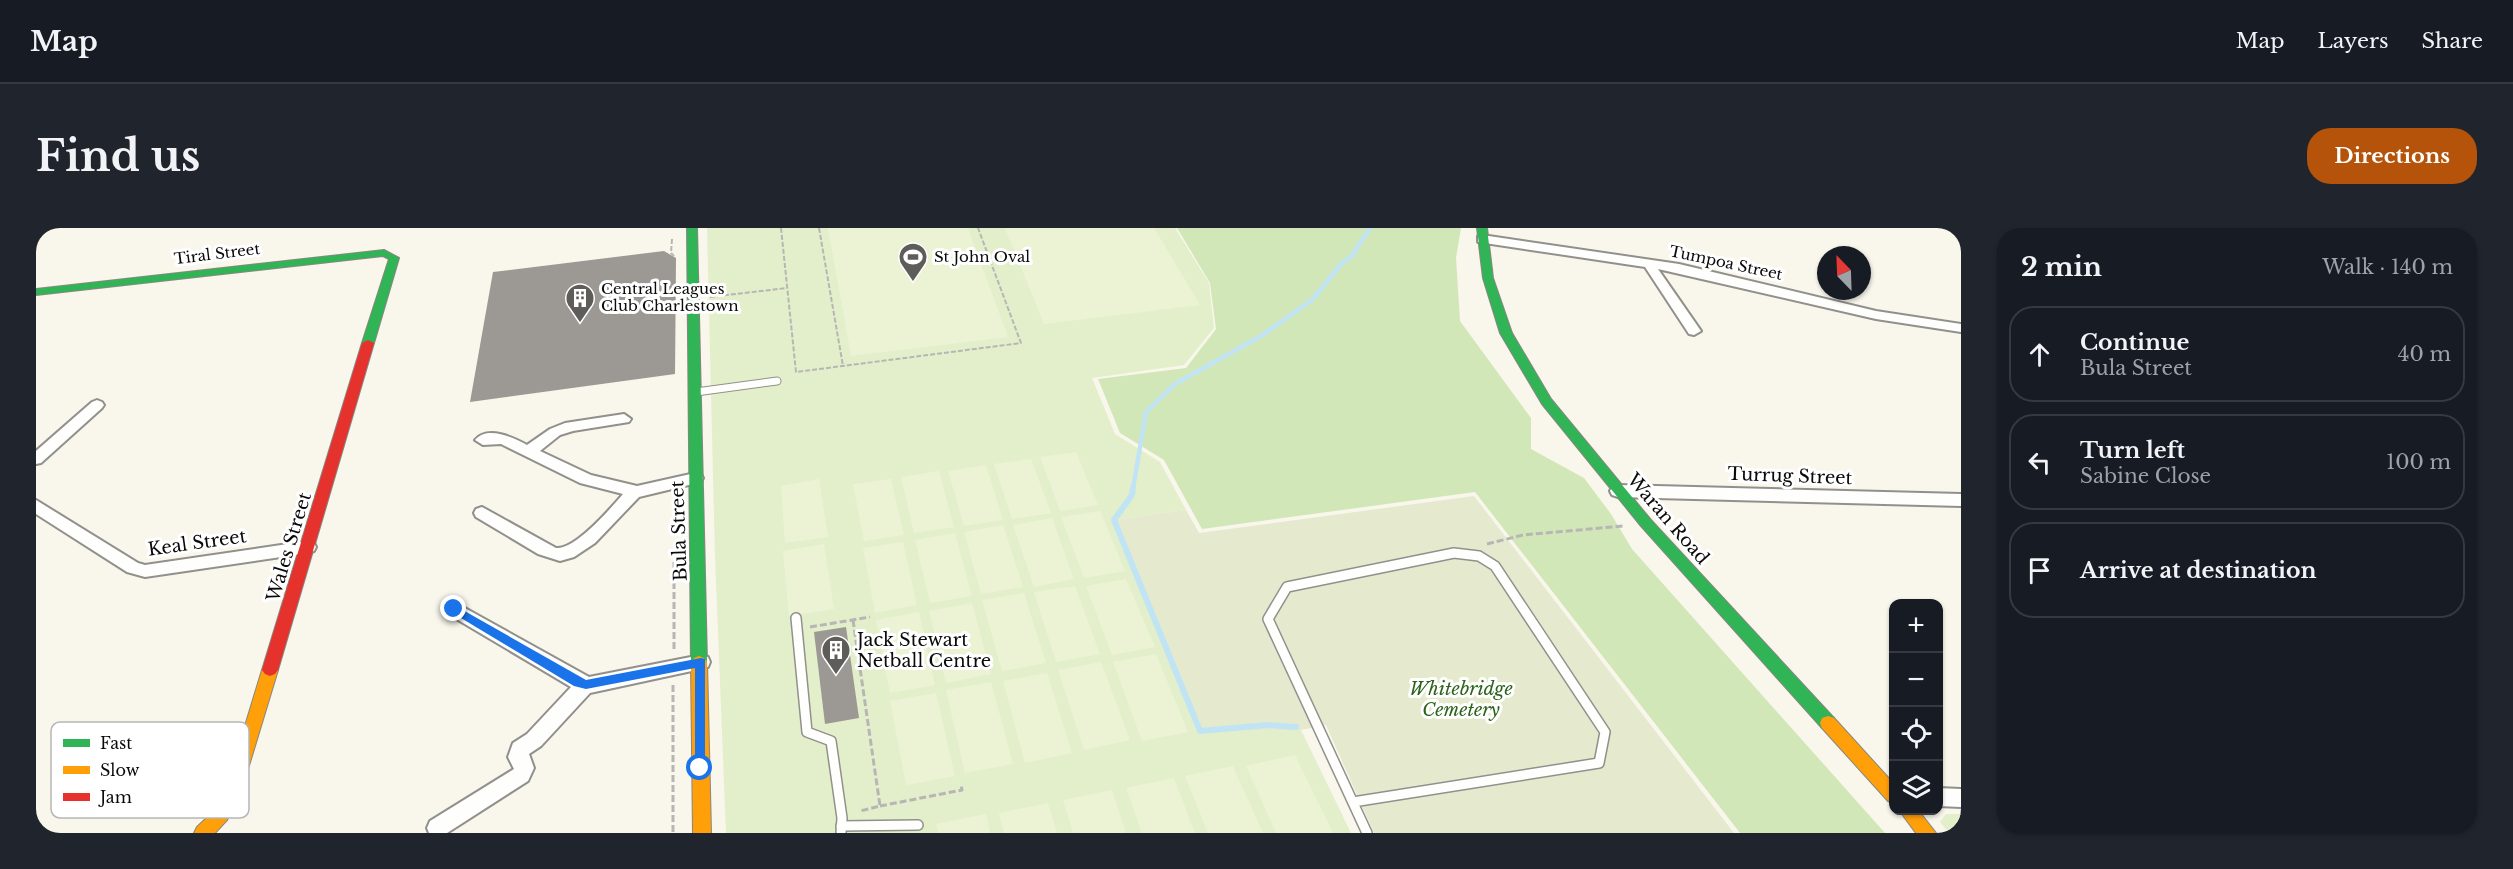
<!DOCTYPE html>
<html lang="en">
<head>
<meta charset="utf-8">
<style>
  body { margin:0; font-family:"Libre Baskerville",serif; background:#20242c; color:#f1f3f6 }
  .controls { position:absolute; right:18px; bottom:18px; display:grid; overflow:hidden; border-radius:12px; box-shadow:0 2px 4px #0004 }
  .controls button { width:54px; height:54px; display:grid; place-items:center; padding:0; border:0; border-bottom:2px solid #363941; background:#171b24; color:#f1f3f6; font:30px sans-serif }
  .compass { position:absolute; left:1781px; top:18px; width:54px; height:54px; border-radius:50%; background:#171b24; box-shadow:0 2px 4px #0004; rotate:337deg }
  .stop { position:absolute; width:18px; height:18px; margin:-14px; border:4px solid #1a73e8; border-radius:50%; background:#fff }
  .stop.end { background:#1a73e8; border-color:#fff; box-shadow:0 2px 6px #0008 }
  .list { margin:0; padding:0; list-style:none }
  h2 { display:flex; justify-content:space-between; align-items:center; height:78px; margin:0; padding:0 24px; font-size:26px }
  h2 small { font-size:20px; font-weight:400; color:#9ea1a6 }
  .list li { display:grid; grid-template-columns:39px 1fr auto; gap:18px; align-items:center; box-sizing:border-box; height:96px; margin:0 12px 12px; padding:0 12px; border:2px solid #363941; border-radius:24px }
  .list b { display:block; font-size:22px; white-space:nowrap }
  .list p { margin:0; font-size:20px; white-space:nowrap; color:#9ea1a6 }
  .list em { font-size:20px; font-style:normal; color:#9ea1a6 }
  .icon { flex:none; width:33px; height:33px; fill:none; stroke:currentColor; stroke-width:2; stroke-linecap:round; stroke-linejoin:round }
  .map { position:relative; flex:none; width:1925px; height:605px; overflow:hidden; border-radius:24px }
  header { display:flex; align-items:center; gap:36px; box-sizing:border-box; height:84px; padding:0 30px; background:#171b24; border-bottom:2px solid #363941 }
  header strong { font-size:28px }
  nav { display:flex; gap:33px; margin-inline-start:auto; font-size:21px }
  .intro { display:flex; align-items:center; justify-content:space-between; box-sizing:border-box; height:144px; padding:0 36px }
  h1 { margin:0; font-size:42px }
  .button { padding:15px 27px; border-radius:24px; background:#b45309; color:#fff; font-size:21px; font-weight:700 }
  main { display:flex; gap:36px; padding:0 36px }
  aside { flex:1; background:#171b24; border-radius:24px; box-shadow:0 2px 4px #0004 }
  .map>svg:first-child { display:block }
</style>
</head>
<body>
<header>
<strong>Map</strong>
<nav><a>Map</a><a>Layers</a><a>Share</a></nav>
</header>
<div class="intro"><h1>Find us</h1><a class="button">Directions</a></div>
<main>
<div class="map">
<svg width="1925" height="605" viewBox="0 0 1925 605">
  <rect width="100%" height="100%" fill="#f9f6ec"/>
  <g fill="#e2efca">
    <path d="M671,0H1139L1173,55L1178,100L1148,137L1056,150L1079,206L1124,234L1150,282L1079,292L1165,501L1265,502L1315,605H690L679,328Z"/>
    <path d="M1910,586H1925V605H1913L1904,594Z"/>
  </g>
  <path fill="#d2e7b8" d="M1141,0H1425L1420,30L1424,93L1495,190V221L1548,250L1575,286L1596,321L1849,605H1704L1439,264L1166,301L1128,232L1084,205L1062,151L1150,140L1180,101L1174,55Z"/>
  <path fill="#e5eacf" d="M1438,268L1698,605H1338L1290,497L1265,502H1165L1078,292L1150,282L1163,305Z"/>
  <g fill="#ecf3d5">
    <path d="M792,0H932L972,109L815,128Z"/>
    <path d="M969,0H1118L1164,77L1008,96Z"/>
    <path d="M1040,224L1062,277L1024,283L1004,229Z"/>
    <path d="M995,231L1015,285L976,291L958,236Z"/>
    <path d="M950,237L967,292L928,298L912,243Z"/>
    <path d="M903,243L918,299L878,305L865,249Z"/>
    <path d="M783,251L792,309L749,315L745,258Z"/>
    <path d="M855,251L868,307L828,313L817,256Z"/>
    <path d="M1064,283L1089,343L1048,350L1025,289Z"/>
    <path d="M1016,290L1038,351L998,359L977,297Z"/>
    <path d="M967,297L987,359L945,366L928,304Z"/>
    <path d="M919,305L936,368L894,375L879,312Z"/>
    <path d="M867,314L881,377L839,385L827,320Z"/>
    <path d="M788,316L798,381L753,388L747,323Z"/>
    <path d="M1090,351L1119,419L1076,427L1050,358Z"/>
    <path d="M1039,358L1064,426L1020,434L998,364Z"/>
    <path d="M988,365L1010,435L966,443L946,372Z"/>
    <path d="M936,375L955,446L910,455L893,383Z"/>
    <path d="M883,384L899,457L854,465L840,392Z"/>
    <path d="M1120,426L1152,504L1106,513L1077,434Z"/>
    <path d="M1065,434L1094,512L1048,522L1022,442Z"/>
    <path d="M1011,445L1036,525L989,535L967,453Z"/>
    <path d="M955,454L977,536L929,545L910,462Z"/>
    <path d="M900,465L919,548L870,557L854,473Z"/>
    <path d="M1259,527L1297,605H1240L1210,538Z"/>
    <path d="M1197,538L1227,605H1172L1149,548Z"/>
    <path d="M1138,550L1159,605H1106L1090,560Z"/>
    <path d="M1076,562L1090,605H1037L1027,572Z"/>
    <path d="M1012,575L1021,605H968L963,585Z"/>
    <path d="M950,586L954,605H902L900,596Z"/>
  </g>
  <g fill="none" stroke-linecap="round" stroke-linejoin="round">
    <path stroke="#c1e4f5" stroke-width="4.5" d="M1097,261L1110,184L1139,156L1225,108L1276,72L1306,35L1315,29L1334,0"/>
    <path stroke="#c1e4f5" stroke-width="6" d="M1097,259L1096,267L1078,292L1164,503L1232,497L1260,499"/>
  </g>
  <g fill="#9c9893">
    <path d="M628,23L640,30L639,146L434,174L457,44Z"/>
    <path d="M810,399L823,490L789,496L778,404Z"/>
  </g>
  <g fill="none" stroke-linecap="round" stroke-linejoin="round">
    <g stroke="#92908c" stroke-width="9">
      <path id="lane-far1" d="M660,164L741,153"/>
    </g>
    <g stroke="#92908c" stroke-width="12">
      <g id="lane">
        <path d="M760,390L771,504L795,513L806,590L805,605"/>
        <path d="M1317,574L1563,535L1569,504L1459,338L1443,328L1418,325L1251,359L1232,391L1331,605"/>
        <path d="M805,598L882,597"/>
      </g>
    </g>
    <g stroke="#92908c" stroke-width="4">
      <g id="street">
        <path d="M1446,7L1643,36L1840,83L1925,96V104L1840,91L1622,41L1665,103L1658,107L1653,106L1609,39L1442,14V8Z"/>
        <path d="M61,172L66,174L68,177L66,180L5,235L0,236V223L56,174Z"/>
        <path d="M588,186L595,191L593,194L537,203L524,207L504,223L555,247L601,258L659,245L665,246L667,250L665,254L603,269L559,315L538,329L524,333L502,326L440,289L438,285L440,281L446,279L520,320C539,322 575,280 587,266L544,255L465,216L447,217L439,212C452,197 478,210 491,217L514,201L529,195Z"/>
        <path d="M1582,257L1925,266V278L1582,269L1576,267L1574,263L1576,259Z"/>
        <path d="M0,272L102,335L109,337L272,313L278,315L280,319L278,323L272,325L109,349L91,344L0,286Z"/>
        <path d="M418,374L553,449L665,427L672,429L674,434L672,439L665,441L554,465L505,518L493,526L498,540L492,553L411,605H393L391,600L394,593L478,541L472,529L477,515L491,506L535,459L412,386L409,381L412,376Z"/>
        <path d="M1902,560L1925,561V579L1902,578Z"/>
      </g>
    </g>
    <g stroke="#888782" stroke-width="2">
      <g id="fast">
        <path d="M651,0H661L671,434L668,438L663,440L658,438L655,434Z"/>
        <path d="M1441,0H1451L1457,50L1476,105L1515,171L1615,292L1798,490L1800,495L1798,500L1792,502L1786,500L1605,298L1506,176L1464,105L1447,50Z"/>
        <path d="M348,22L363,30L338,115L332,118L326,115L353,31L347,28L0,67V61Z"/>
      </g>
    </g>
    <g stroke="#888782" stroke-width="2">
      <g id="slow">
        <path d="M663,428L668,430L671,434L675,605H657L655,434L658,430Z"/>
        <path d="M234,436L239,438L242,442L208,554L191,592L179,605H158L161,599L179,582L192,554L226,442L229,438Z"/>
        <path d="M1792,488L1798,490L1858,556V575L1852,573L1786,500L1784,495L1786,490Z"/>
        <path d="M1863,582H1882L1900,605H1880Z"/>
      </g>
    </g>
    <g stroke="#888782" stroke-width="2">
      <path id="jam" d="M332,112L338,115L242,442L239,446L234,448L229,446L226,442L326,115Z"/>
    </g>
    <g stroke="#b7b6b5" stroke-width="2" stroke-dasharray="5 2" stroke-linecap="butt">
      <path d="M745,0L760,144L985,115L942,0"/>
      <path d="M783,0L807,138"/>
      <path d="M636,11L635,25L638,28"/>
      <path d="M674,69L751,60"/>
    </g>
    <g stroke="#b7b6b5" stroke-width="3" stroke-dasharray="7 3" stroke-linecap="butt">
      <path d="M1451,316L1487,307L1587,298"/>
      <path d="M638,334V423"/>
      <path d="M817,392L844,578L824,583"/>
      <path d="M774,399L834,389"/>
      <path d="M637,457V605"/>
      <path d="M844,578L926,562L925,557"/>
    </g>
    <use href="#lane-far1" stroke="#fefefc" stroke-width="7"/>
    <use href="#lane" stroke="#fefefc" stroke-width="9"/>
    <use href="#street" fill="#fefefc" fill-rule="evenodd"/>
    <use href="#fast" fill="#30b455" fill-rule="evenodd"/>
    <use href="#slow" fill="#ff9f0a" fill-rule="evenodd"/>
    <use href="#jam" fill="#e5322d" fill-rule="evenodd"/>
  </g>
  <path fill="#1a73e8" d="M418,377L550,452L665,430L669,431V544L664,545L659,540V440L550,461L538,458L415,384L413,381Z"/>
  <defs>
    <g id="stadium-pin" transform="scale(1.5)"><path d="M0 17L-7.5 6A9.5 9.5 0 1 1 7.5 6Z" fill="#5e5d59" stroke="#fff"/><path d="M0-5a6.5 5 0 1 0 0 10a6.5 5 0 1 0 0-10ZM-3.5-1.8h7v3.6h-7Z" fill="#fff"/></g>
    <g id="building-pin" transform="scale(1.5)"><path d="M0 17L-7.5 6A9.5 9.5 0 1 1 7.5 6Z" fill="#5e5d59" stroke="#fff"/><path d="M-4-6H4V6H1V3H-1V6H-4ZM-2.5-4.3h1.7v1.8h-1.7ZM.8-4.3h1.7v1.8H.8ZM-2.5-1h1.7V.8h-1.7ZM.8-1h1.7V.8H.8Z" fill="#fff"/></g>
  </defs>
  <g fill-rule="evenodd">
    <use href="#stadium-pin" x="877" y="29"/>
    <use href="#building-pin" x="544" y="70"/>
    <use href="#building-pin" x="800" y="422"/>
  </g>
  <g text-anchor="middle" stroke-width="6" stroke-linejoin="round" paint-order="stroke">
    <g font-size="15" fill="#0a0a0a" stroke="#fff">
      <text transform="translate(181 26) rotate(-7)" y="5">Tiral Street</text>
      <text transform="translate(1690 35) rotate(12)" y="5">Tumpoa Street</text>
    </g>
    <g font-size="15" fill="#0a0a0a" stroke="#fff" text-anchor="start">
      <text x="898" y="34">St John Oval</text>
      <text x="565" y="66">Central Leagues<tspan x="565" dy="17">Club Charlestown</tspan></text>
    </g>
    <g font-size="18" fill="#0a0a0a" stroke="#fff">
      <text transform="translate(1754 248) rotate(2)" y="6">Turrug Street</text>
      <text transform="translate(1632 291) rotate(49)" y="6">Waran Road</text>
      <text transform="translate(643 303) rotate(-92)" y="6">Bula Street</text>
      <text transform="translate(161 315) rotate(-8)" y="6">Keal Street</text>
      <text transform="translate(253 319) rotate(-73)" y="6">Wales Street</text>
    </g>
    <g font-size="18" fill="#0a0a0a" stroke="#fff" text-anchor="start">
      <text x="821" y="418">Jack Stewart<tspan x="821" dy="21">Netball Centre</tspan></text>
    </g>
    <g font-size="18" font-style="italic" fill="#2a6319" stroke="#fff">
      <text x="1425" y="467">Whitebridge<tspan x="1425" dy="21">Cemetery</tspan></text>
    </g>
  </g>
  <rect x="15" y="494" width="198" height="96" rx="9" fill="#fff" stroke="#b6b6b6" stroke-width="1.5"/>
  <rect x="27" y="511" width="27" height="8" fill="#30b455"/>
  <rect x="27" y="538" width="27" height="8" fill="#ff9f0a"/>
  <rect x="27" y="565" width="27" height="8" fill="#e5322d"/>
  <g font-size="16" fill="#0a0a0a">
    <text x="64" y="521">Fast</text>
    <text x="64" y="548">Slow</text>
    <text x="64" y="575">Jam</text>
  </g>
</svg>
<div class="controls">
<button>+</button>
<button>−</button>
<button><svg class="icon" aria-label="locate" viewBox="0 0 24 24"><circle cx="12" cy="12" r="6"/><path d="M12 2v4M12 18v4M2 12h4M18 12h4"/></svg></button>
<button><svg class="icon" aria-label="layers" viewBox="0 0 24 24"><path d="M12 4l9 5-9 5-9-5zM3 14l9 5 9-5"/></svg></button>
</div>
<svg class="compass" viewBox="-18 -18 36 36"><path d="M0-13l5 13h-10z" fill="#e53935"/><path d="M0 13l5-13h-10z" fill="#9ea1a6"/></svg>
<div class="stop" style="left:664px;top:540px"></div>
<div class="stop end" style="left:418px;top:381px"></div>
</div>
<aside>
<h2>2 min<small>Walk · 140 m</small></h2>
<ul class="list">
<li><svg class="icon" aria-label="ahead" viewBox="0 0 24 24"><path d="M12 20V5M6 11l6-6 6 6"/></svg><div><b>Continue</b><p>Bula Street</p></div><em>40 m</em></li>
<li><svg class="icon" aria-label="left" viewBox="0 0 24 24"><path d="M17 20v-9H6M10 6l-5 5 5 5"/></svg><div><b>Turn left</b><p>Sabine Close</p></div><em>100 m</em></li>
<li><svg class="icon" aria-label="arrive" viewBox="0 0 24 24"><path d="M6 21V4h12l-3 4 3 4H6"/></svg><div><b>Arrive at destination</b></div></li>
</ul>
</aside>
</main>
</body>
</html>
